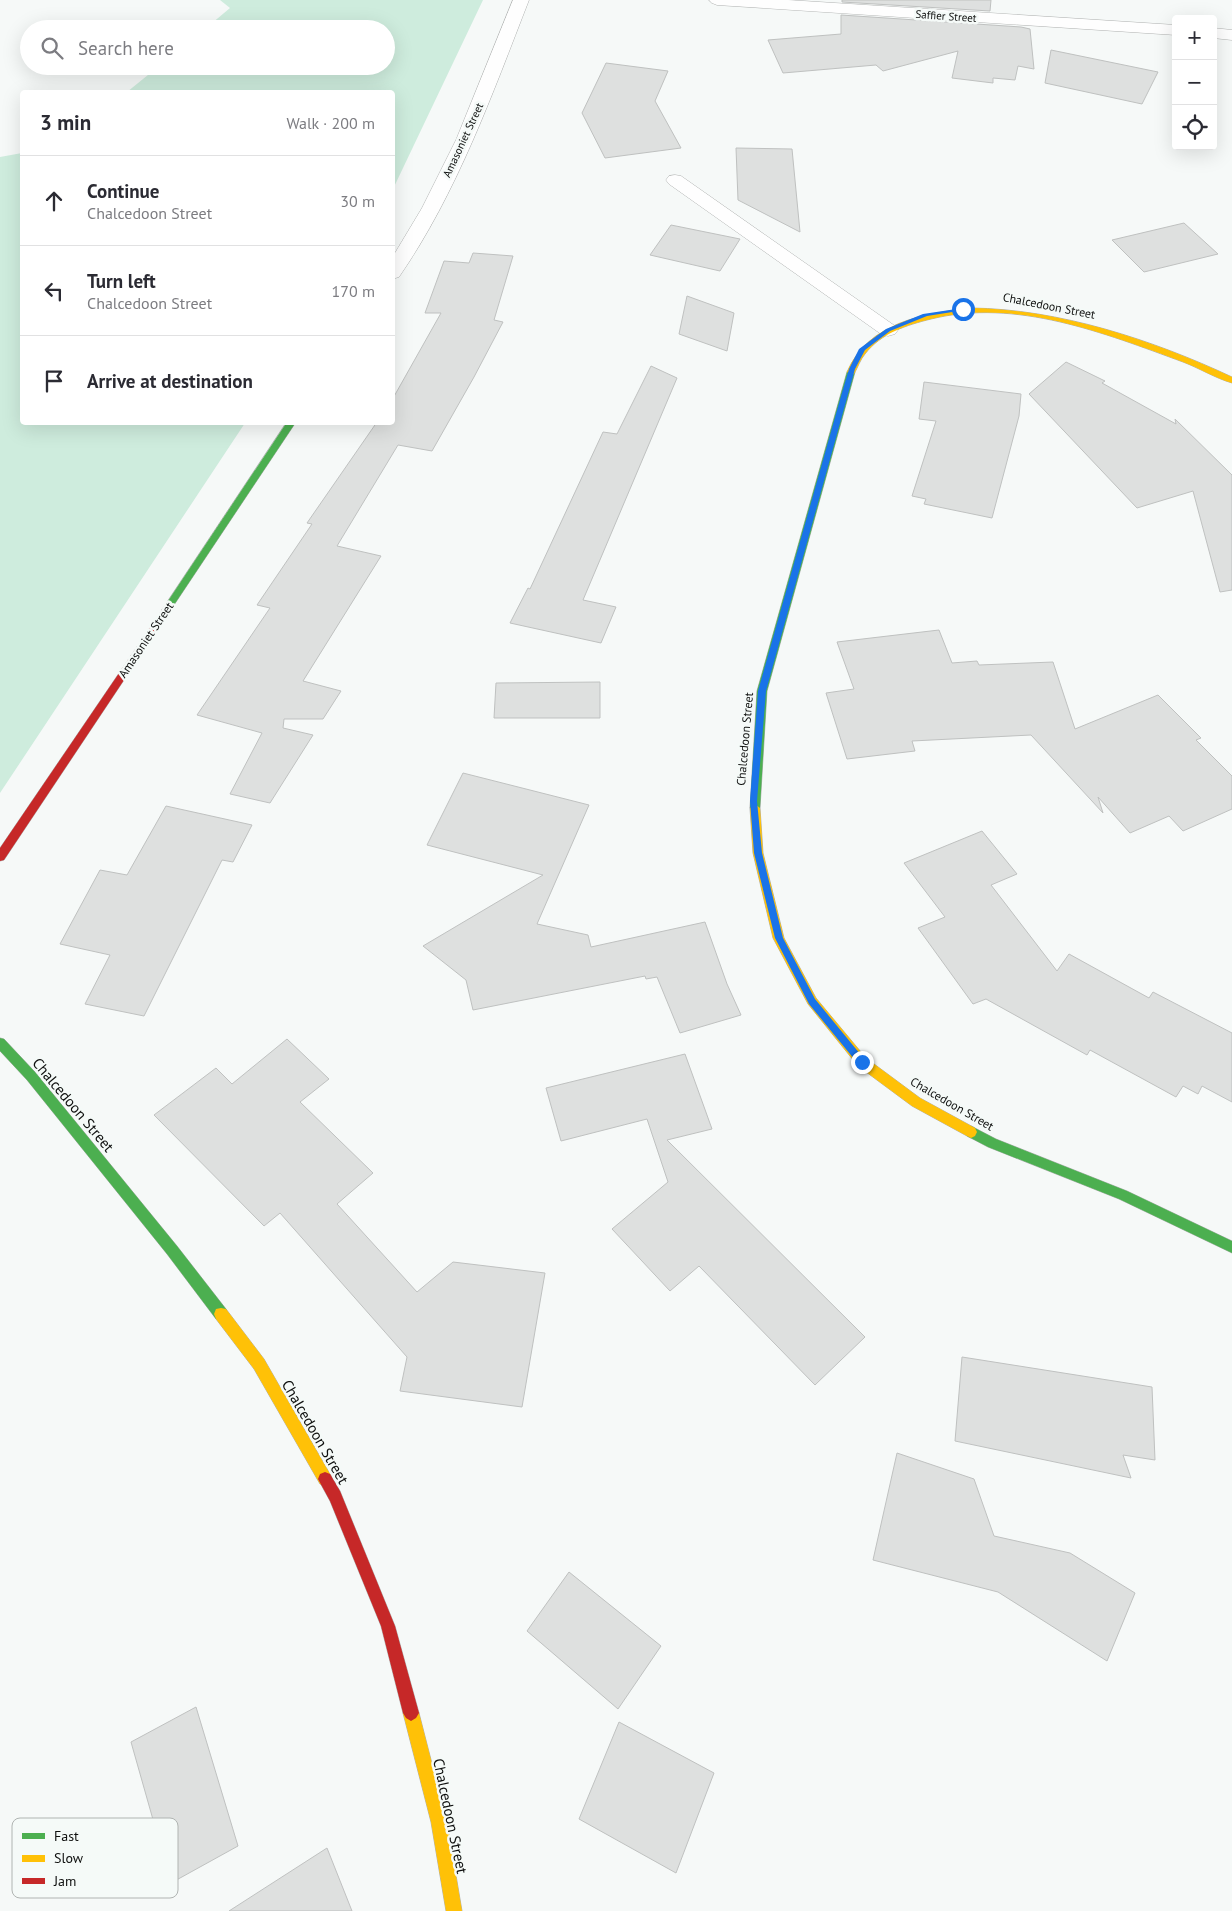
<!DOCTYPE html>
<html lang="en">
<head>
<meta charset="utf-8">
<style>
  body { margin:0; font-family:"PT Sans",sans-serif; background:#f2f2f3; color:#2b2b33 }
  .controls { position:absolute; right:15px; top:15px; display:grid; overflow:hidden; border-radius:5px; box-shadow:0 5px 20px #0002 }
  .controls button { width:45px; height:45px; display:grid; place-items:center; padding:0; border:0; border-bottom:1px solid #e1e1e2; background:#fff; color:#2b2b33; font:25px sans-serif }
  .stop { position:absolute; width:15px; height:15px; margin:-11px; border:4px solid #1a73e8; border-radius:50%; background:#fff }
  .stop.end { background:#1a73e8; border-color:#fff; box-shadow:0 1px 5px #0008 }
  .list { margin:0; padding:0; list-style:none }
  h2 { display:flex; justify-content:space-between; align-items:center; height:65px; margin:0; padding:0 20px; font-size:21px }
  h2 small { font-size:16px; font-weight:400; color:#7c7c81 }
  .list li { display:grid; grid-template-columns:32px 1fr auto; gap:15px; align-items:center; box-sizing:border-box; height:90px; padding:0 20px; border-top:1px solid #e1e1e2 }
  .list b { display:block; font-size:19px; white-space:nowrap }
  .list p { margin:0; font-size:16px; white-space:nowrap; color:#7c7c81 }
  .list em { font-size:16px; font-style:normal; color:#7c7c81 }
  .icon { flex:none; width:28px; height:28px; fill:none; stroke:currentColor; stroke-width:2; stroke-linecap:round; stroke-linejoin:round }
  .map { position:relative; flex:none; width:1232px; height:1911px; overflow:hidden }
  .search { position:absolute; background:#fff; box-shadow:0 5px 20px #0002; left:20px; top:20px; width:375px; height:55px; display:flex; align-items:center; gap:12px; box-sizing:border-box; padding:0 18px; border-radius:28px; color:#7c7c81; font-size:19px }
  .panel { position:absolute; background:#fff; box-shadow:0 5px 20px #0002; left:20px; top:90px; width:375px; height:335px; border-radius:5px }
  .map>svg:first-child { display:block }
</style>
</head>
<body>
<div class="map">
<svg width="1232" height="1911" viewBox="0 0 1232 1911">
  <rect width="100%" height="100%" fill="#f6f9f8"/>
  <g fill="#ceecdd">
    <path d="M220,0H483L393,189L392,92H127L159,66H386V29H205L230,8Z"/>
    <path d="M22,153V422L245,423L0,793V157Z"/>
  </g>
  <g fill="#dee0df" stroke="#bfc1c0">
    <path d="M842,0H991L990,11L842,2Z"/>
    <path d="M841,15L1021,27L1030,29L1034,69L1018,66L1015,80L993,78V83L952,78L958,51L883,71L876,65L783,73L768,40L841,34Z"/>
    <path d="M1051,50L1158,72L1142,104L1045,83Z"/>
    <path d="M606,63L668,71L655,101L681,148L605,158L582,113Z"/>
    <path d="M736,148L792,149L800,232L738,200Z"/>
    <path d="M1184,223L1218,254L1144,272L1112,240Z"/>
    <path d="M671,225L740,239L720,271L650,255Z"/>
    <path d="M473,253L513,256L494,320L503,322L474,377L432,451L398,445L337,546L381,556L303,681L341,691L323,719H284L283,728L313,735L270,803L230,794L262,733L197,715L270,608L257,605L312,524L307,523L377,422H392V400L441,313H425L444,261L469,263Z"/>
    <path d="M687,296L734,313L727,351L679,334Z"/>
    <path d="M1066,362L1105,381L1102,383L1176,424L1175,419L1232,475V590L1220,592L1193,491L1137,508L1029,394Z"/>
    <path d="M651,366L677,378L583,600L616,607L601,643L510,623L528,588L530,589L603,432L617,434Z"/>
    <path d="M924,382L1021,394L1019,416L992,518L924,504L926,499L912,496L936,421L919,419Z"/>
    <path d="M939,630L952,663L977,661L979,665L1053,662L1075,729L1158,695L1201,738L1196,740L1232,776V809L1183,831L1169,816L1130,833L1098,797L1103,813L1031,735L912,741L915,751L847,759L826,693L854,689L837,642Z"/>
    <path d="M600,682V718H494L496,683Z"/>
    <path d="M463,773L589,805L537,924L588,935L591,947L705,922L727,984L741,1015L680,1033L657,977L646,979L645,976L473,1010L466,980L423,946L543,875L427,845Z"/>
    <path d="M166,806L252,825L233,862L222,860L144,1016L85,1004L110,955L60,944L100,870L127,875Z"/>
    <path d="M982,831L1017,874L991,885L1057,971L1069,954L1149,998L1153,992L1232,1033V1102L1202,1086L1198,1094L1183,1086L1176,1097L1090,1050L1087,1055L986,999L973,1004L918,928L945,917L904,863Z"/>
    <path d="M287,1039L329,1079L300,1102L373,1173L337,1204L417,1292L453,1262L545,1273L522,1407L400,1391L407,1357L280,1213L264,1226L154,1115L216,1068L232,1084Z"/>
    <path d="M685,1054L712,1129L667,1140L865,1337L815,1385L699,1266L670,1291L612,1229L668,1182L647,1119L561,1141L546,1088Z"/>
    <path d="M962,1357L1152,1387L1155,1460L1123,1455L1131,1478L955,1441Z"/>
    <path d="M897,1453L974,1479L994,1536L1070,1553L1135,1593L1107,1661L998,1592L873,1560Z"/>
    <path d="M569,1572L661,1646L618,1709L527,1631Z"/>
    <path d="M196,1707L238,1846L171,1883L131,1742Z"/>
    <path d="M619,1722L714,1773L676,1873L579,1819Z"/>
    <path d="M327,1848L352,1911H229Z"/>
  </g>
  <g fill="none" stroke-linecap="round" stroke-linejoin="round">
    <g stroke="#b0b2b1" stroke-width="1">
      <g id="street">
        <path d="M513,0H529C492,95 457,193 399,277L392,279V258L422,208L456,140Z"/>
        <path d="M709,0H788L1176,25V35L717,5L712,3Z"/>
        <path d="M1213,28L1232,30V40L1213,38Z"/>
        <path d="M675,175L681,176L895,326L898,330L895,334L888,336L881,334L669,184L666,180L669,176Z"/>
      </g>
    </g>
    <g stroke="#b0b2b1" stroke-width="1">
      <g id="fast">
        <path d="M851,369L855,372L767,691L760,808L755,812L750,808L757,691L847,372Z"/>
        <path d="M287,422H296L168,614H162V610Z"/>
        <path d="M0,1038L4,1039L35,1072L177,1246L226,1309L228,1314L226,1319L221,1320L216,1319L167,1254L27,1080L0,1051Z"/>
        <path d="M971,1126L996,1139L1127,1191L1232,1241V1253L1119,1199L988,1147L967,1136L965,1132L967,1128Z"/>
      </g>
    </g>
    <g stroke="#b0b2b1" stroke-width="1">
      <g id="slow">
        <path d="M971,308C1059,309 1153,340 1232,377V383C1215,378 1199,368 1183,362C1104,333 1016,298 931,319C907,325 881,333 865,354C860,360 858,367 854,374L851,375L847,372C869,322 922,314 971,308Z"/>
        <path d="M755,804L760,808L763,853L784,938L816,998L866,1058L920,1098L975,1128L977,1132L975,1136L971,1138L967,1136L912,1106L858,1066L808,1004L773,938L753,853L750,808Z"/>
        <path d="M221,1308L226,1309L264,1359L330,1474L332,1479L330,1484L325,1486L320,1484L254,1369L216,1319L214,1314L216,1309Z"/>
        <path d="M411,1705L416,1708L419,1713L447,1822L462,1911H446L431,1822L403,1713L406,1708Z"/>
      </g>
    </g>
    <g stroke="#b0b2b1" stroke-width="1">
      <g id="jam">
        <path d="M165,609L170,612L168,614L4,860L0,861V848L162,610Z"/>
        <path d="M325,1472L330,1474L340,1491L395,1626L419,1713L416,1718L411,1721L406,1718L403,1713L381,1626L330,1501L318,1479L320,1474Z"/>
      </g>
    </g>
    <use href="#street" fill="#fefefe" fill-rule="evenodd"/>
    <use href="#fast" fill="#4caf50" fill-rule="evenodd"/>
    <use href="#slow" fill="#ffc107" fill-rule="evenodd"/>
    <use href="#jam" fill="#c62828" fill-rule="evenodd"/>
  </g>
  <path fill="#1a73e8" d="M963,308L965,310L927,316L890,331L865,350L855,369L766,691L757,801L762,853L783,938L815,999L865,1060L867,1062L862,1066L859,1065L809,1004L775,938L754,853L750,801L758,691L841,396L849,369L859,349L886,329L923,314Z"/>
  <g text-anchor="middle" stroke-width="5" stroke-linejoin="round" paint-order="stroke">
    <g font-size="11" fill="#0e0f0e" stroke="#f5faf8">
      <text transform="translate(946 16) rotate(4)" y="4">Saffier Street</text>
      <text transform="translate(463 140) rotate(-65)" y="4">Amasoniet Street</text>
    </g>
    <g font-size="12" fill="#0e0f0e" stroke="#f5faf8">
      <text transform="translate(1049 306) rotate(11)" y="4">Chalcedoon Street</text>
      <text transform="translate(146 640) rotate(-56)" y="4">Amasoniet Street</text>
      <text transform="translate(745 739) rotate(-85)" y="4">Chalcedoon Street</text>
      <text transform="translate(952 1104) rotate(30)" y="4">Chalcedoon Street</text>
    </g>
    <g font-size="15" fill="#0e0f0e" stroke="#f5faf8">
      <text transform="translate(73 1105) rotate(50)" y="5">Chalcedoon Street</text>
      <text transform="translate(315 1432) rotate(60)" y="5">Chalcedoon Street</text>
      <text transform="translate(450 1816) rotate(78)" y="5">Chalcedoon Street</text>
    </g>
  </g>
  <rect x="12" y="1818" width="166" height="80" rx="8" fill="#f5faf8" stroke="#b0b4b2" stroke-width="1"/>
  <rect x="22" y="1833" width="23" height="6" fill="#4caf50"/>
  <rect x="22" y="1855" width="23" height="7" fill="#ffc107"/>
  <rect x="22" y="1878" width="23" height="6" fill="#c62828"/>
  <g font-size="14" fill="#0e0f0e">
    <text x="54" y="1841">Fast</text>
    <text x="54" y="1863">Slow</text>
    <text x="54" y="1886">Jam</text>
  </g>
</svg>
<div class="controls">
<button>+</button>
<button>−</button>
<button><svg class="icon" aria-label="locate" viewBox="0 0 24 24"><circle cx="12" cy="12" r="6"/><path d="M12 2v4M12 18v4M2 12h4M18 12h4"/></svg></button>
</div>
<div class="stop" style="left:963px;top:309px"></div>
<div class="stop end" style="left:862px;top:1062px"></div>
<div class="search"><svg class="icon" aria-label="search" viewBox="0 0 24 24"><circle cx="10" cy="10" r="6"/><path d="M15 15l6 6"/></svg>Search here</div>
<section class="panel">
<h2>3 min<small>Walk · 200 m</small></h2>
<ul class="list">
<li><svg class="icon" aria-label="ahead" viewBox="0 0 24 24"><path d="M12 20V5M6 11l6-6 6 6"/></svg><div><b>Continue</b><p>Chalcedoon Street</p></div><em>30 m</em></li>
<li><svg class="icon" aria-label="left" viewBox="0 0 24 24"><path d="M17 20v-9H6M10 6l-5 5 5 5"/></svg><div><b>Turn left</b><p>Chalcedoon Street</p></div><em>170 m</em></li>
<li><svg class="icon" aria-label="arrive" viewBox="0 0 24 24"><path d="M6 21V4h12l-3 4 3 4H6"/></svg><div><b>Arrive at destination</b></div></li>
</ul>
</section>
</div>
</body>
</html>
